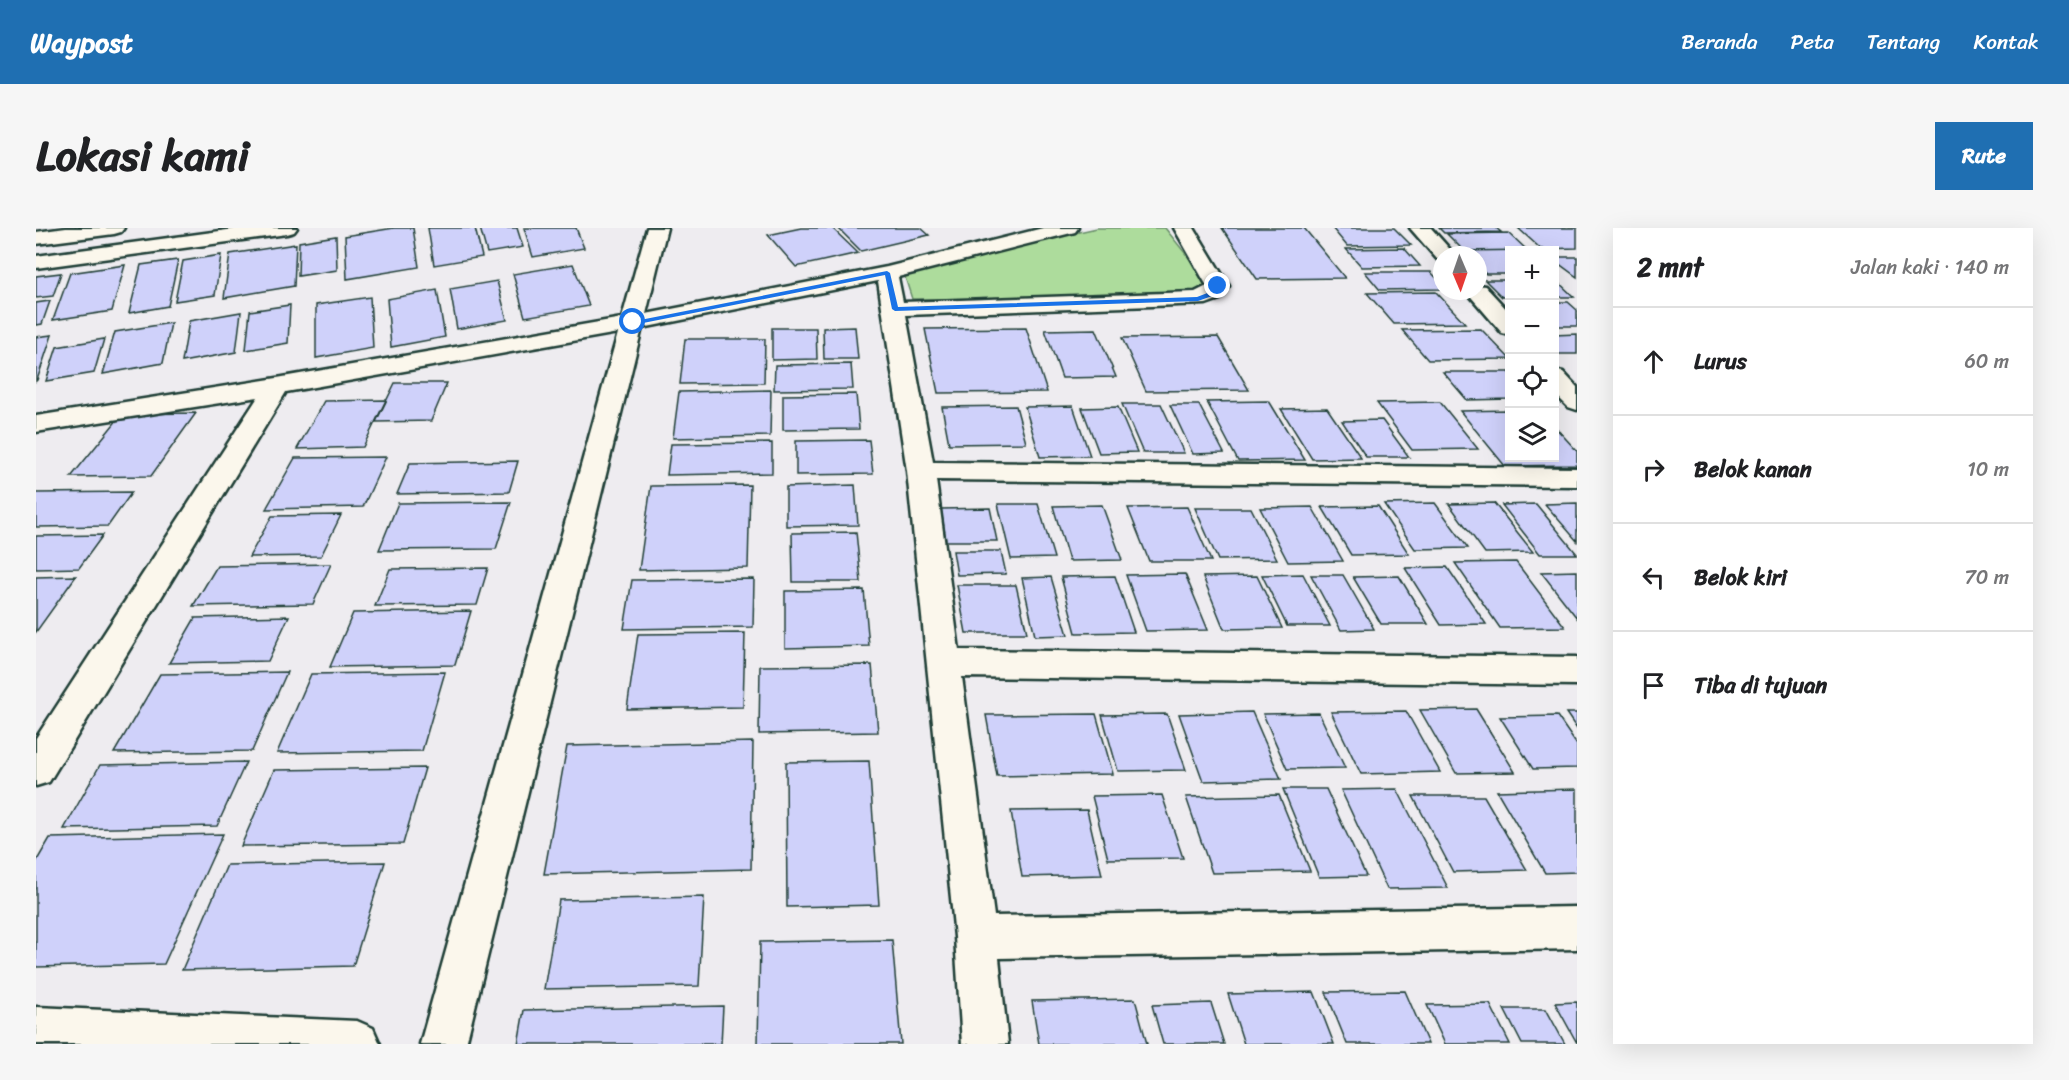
<!DOCTYPE html>
<html lang="id">
<head>
<meta charset="utf-8">
<style>
  body { margin:0; font-family:Sriracha,sans-serif; background:#f6f6f6; color:#202124 }
  .controls { position:absolute; right:18px; top:18px; display:grid; overflow:hidden; border-radius:0px; box-shadow:0 6px 24px #0002 }
  .controls button { width:54px; height:54px; display:grid; place-items:center; padding:0; border:0; border-bottom:2px solid #e0e0e0; background:#fff; color:#202124; font:30px sans-serif }
  .compass { position:absolute; left:1397px; top:18px; width:54px; height:54px; border-radius:50%; background:#fff; box-shadow:0 6px 24px #0002; rotate:178deg }
  .stop { position:absolute; width:18px; height:18px; margin:-14px; border:4px solid #1a73e8; border-radius:50%; background:#fff }
  .stop.end { background:#1a73e8; border-color:#fff; box-shadow:0 2px 6px #0008 }
  .list { margin:0; padding:0; list-style:none }
  h2 { display:flex; justify-content:space-between; align-items:center; height:78px; margin:0; padding:0 24px; font-size:26px }
  h2 small { font-size:20px; font-weight:400; color:#757577 }
  .list li { display:grid; grid-template-columns:39px 1fr auto; gap:18px; align-items:center; box-sizing:border-box; height:108px; padding:0 24px; border-top:2px solid #e0e0e0 }
  .list b { display:block; font-size:22px; white-space:nowrap }
  .list em { font-size:20px; font-style:normal; color:#757577 }
  .icon { flex:none; width:33px; height:33px; fill:none; stroke:currentColor; stroke-width:2; stroke-linecap:round; stroke-linejoin:round }
  .map { position:relative; flex:none; width:1541px; height:816px; overflow:hidden; border-radius:0px }
  header { display:flex; align-items:center; gap:36px; box-sizing:border-box; height:84px; padding:0 30px; background:#1f6fb2; color:#fff }
  header strong { font-size:28px }
  nav { display:flex; gap:33px; margin-inline-start:auto; font-size:21px }
  .intro { display:flex; align-items:center; justify-content:space-between; box-sizing:border-box; height:144px; padding:0 36px }
  h1 { margin:0; font-size:42px }
  .button { padding:15px 27px; border-radius:0px; background:#1f6fb2; color:#fff; font-size:21px; font-weight:700 }
  main { display:flex; gap:36px; padding:0 36px }
  aside { flex:1; background:#fff; border-radius:0px; box-shadow:0 6px 24px #0002 }
  .map>svg:first-child { display:block }
</style>
</head>
<body>
<header>
<strong>Waypost</strong>
<nav><a>Beranda</a><a>Peta</a><a>Tentang</a><a>Kontak</a></nav>
</header>
<div class="intro"><h1>Lokasi kami</h1><a class="button">Rute</a></div>
<main>
<div class="map">
<svg width="1541" height="816" viewBox="0 0 1541 816">
  <rect width="100%" height="100%" fill="#eeecf0"/>
  <filter id="ink" filterUnits="userSpaceOnUse"><feTurbulence type="fractalNoise" baseFrequency=".0167" numOctaves="2"/><feDisplacementMap in="SourceGraphic" scale="12" xChannelSelector="R" yChannelSelector="G"/><feConvolveMatrix kernelMatrix="1 2 1 2 8 2 1 2 1" color-interpolation-filters="sRGB"/></filter>
  <g filter="url(#ink)">
    <path fill="#addc9c" stroke="#668c68" stroke-width="1.5" d="M1061,0H1129L1173,55L1154,69L876,71L867,43Z"/>
    <g fill="#cfd1fa" stroke="#1f3d34" stroke-width="1.5">
      <path d="M358,0H377L383,39L311,51L309,8Z"/>
      <path d="M392,0H439L446,29L398,37Z"/>
      <path d="M444,0H481L487,19L451,25Z"/>
      <path d="M488,0H540L548,20L497,29Z"/>
      <path d="M765,0H796L822,25L760,39L732,7Z"/>
      <path d="M802,0H885L893,7L825,23Z"/>
      <path d="M1186,0H1268L1309,50L1221,51Z"/>
      <path d="M1296,0H1358L1375,17L1311,18Z"/>
      <path d="M1403,0H1460L1465,4L1408,5Z"/>
      <path d="M1482,0H1541V20L1505,21Z"/>
      <path d="M1473,5L1491,22L1428,23L1411,6Z"/>
      <path d="M300,8L301,42L262,48L263,14Z"/>
      <path d="M260,16L258,58L188,70L194,26Z"/>
      <path d="M1368,20L1384,38L1326,39L1310,21Z"/>
      <path d="M1474,22V46H1450L1442,39V27H1430L1426,23L1492,22Z"/>
      <path d="M185,27L179,67L139,73L147,33Z"/>
      <path d="M1518,29H1541V49L1518,32Z"/>
      <path d="M142,32L132,78L93,85L105,37Z"/>
      <path d="M537,36L553,78L489,89L477,46Z"/>
      <path d="M89,37L76,83L17,92L34,45Z"/>
      <path d="M1329,44H1395L1406,56V61L1344,62Z"/>
      <path d="M25,45L17,68L0,70V48Z"/>
      <path d="M1518,51H1519L1538,69H1518Z"/>
      <path d="M1449,52H1474V69H1466Z"/>
      <path d="M461,53L471,92L421,101L414,61Z"/>
      <path d="M401,62L409,109L355,119L351,71Z"/>
      <path d="M1400,64L1429,95L1358,96L1331,65Z"/>
      <path d="M334,69L337,120L280,130V77Z"/>
      <path d="M14,73L6,96L0,97V75Z"/>
      <path d="M1518,74H1532L1541,82V98H1518Z"/>
      <path d="M254,77L252,115L210,122L214,83Z"/>
      <path d="M205,84L200,124L146,134L153,93Z"/>
      <path d="M135,95L127,135L67,146L79,104Z"/>
      <path d="M819,99L822,131H788L787,100Z"/>
      <path d="M736,100H780L781,131L736,132Z"/>
      <path d="M990,100L1011,164L902,165L889,101Z"/>
      <path d="M1060,101L1080,149L1026,150L1009,102Z"/>
      <path d="M1445,101L1474,131L1392,132L1366,102Z"/>
      <path d="M1541,106V126H1523L1518,121V107Z"/>
      <path d="M16,107L1,152L0,153V109Z"/>
      <path d="M1182,109L1213,162L1110,163L1086,110Z"/>
      <path d="M68,111L58,145L10,153L21,119Z"/>
      <path d="M649,111H729L728,155L644,156Z"/>
      <path d="M815,136L817,161L738,162L739,137Z"/>
      <path d="M1407,144H1474V171L1431,172Z"/>
      <path d="M359,155H411L395,193L340,194Z"/>
      <path d="M735,162L734,208L637,210L643,164Z"/>
      <path d="M820,166L823,201L747,202V167Z"/>
      <path d="M350,172L327,219L261,221L288,173Z"/>
      <path d="M1233,173L1269,232L1202,233L1171,174Z"/>
      <path d="M1404,174L1442,221L1376,222L1341,175Z"/>
      <path d="M1086,176H1125L1148,225H1107Z"/>
      <path d="M1134,177H1163L1188,225L1157,226Z"/>
      <path d="M980,178L990,215L913,216L906,179Z"/>
      <path d="M1037,178L1054,228L1004,229L989,179Z"/>
      <path d="M1082,179L1101,224L1063,225L1046,180Z"/>
      <path d="M1291,180L1325,230L1276,231L1245,181Z"/>
      <path d="M1474,182V230H1518V198L1541,223V237L1469,238L1424,183Z"/>
      <path d="M160,185L115,248L35,249L86,186Z"/>
      <path d="M1346,192L1373,229H1330L1306,193Z"/>
      <path d="M833,212L837,246L760,247V213Z"/>
      <path d="M736,215V245L631,247L635,216Z"/>
      <path d="M350,229L327,279L230,281L259,230Z"/>
      <path d="M482,233L473,264L361,266L374,235Z"/>
      <path d="M714,257L712,340L603,342L615,258Z"/>
      <path d="M819,257L822,297L750,298V259Z"/>
      <path d="M96,264L72,298L0,299V265Z"/>
      <path d="M475,274L460,321L343,322L362,275Z"/>
      <path d="M1399,275L1432,320L1379,321L1348,276Z"/>
      <path d="M1458,275L1497,324L1449,325L1413,276Z"/>
      <path d="M1541,275V313L1509,276Z"/>
      <path d="M962,276H1002L1018,330L975,331Z"/>
      <path d="M1500,276L1541,326H1504L1466,277Z"/>
      <path d="M1066,277L1086,332L1033,333L1017,278Z"/>
      <path d="M1342,278L1373,326L1315,327L1286,279Z"/>
      <path d="M1151,279L1175,333H1113L1092,280Z"/>
      <path d="M1276,279L1307,333L1252,334L1224,280Z"/>
      <path d="M954,280L961,313H910L905,281Z"/>
      <path d="M1159,280H1215L1241,331L1182,332Z"/>
      <path d="M305,287L285,328L213,329L236,288Z"/>
      <path d="M820,304L825,354H757L756,305Z"/>
      <path d="M67,307L43,340L0,341V308Z"/>
      <path d="M917,323H965L970,346L921,347Z"/>
      <path d="M1480,334L1529,399L1464,400L1419,335Z"/>
      <path d="M295,336L277,376L157,378L181,338Z"/>
      <path d="M1411,339L1450,396L1405,397L1369,340Z"/>
      <path d="M452,340L441,377L339,378L354,341Z"/>
      <path d="M1541,343V390L1505,344Z"/>
      <path d="M1149,346L1172,402L1110,403L1090,347Z"/>
      <path d="M1267,346L1294,398H1251L1226,347Z"/>
      <path d="M1275,347H1307L1338,401L1305,402Z"/>
      <path d="M40,348L0,404V349Z"/>
      <path d="M1079,348L1098,404L1040,405L1025,349Z"/>
      <path d="M1221,348L1246,400L1188,401L1167,349Z"/>
      <path d="M1363,348L1392,396H1345L1317,349Z"/>
      <path d="M1015,349L1032,407L999,408L986,350Z"/>
      <path d="M718,351L717,399L588,401L596,352Z"/>
      <path d="M921,357H980L991,405H930Z"/>
      <path d="M828,362L833,418L749,420V363Z"/>
      <path d="M435,383L419,437L294,439L317,385Z"/>
      <path d="M253,388L232,433L133,435L159,390Z"/>
      <path d="M709,405L707,479L591,481L602,406Z"/>
      <path d="M836,437L842,504L723,506L724,438Z"/>
      <path d="M251,444L216,523L78,525L124,446Z"/>
      <path d="M409,444L386,523L241,525L275,446Z"/>
      <path d="M1440,481L1479,544L1420,545L1384,482Z"/>
      <path d="M1370,483L1404,544L1325,546L1295,484Z"/>
      <path d="M1216,484L1245,551L1167,553L1143,486Z"/>
      <path d="M1283,485L1309,540L1251,541L1227,486Z"/>
      <path d="M1530,485H1541V501Z"/>
      <path d="M1060,486L1077,546L961,548L950,487Z"/>
      <path d="M1131,486L1150,542L1082,543L1066,487Z"/>
      <path d="M1521,488L1541,517V540L1497,541L1464,489Z"/>
      <path d="M717,514L715,641L508,646L531,518Z"/>
      <path d="M833,533L843,677L751,679L750,534Z"/>
      <path d="M210,534L181,598L28,601L64,537Z"/>
      <path d="M389,540L367,616L205,618L238,542Z"/>
      <path d="M1247,561H1290L1330,648L1283,649Z"/>
      <path d="M1361,561L1412,660L1351,661L1305,562Z"/>
      <path d="M1541,561V644L1509,645L1461,563Z"/>
      <path d="M1126,567L1147,630L1072,631L1056,568Z"/>
      <path d="M1243,567L1274,643L1176,645L1150,569Z"/>
      <path d="M1377,568H1448L1491,642L1417,644Z"/>
      <path d="M1051,582L1066,647L986,649L975,583Z"/>
      <path d="M187,606L128,736L0,739V634L14,610Z"/>
      <path d="M349,634L317,738L146,742L191,637Z"/>
      <path d="M668,669L663,758L508,761L523,672Z"/>
      <path d="M856,712L865,816H722L724,714Z"/>
      <path d="M1369,763L1392,816H1311L1290,764Z"/>
      <path d="M1278,764L1298,816H1208L1192,766Z"/>
      <path d="M1099,771L1111,816H1003L996,773Z"/>
      <path d="M1541,774V815L1519,775Z"/>
      <path d="M1175,775L1188,816H1127L1116,777Z"/>
      <path d="M1454,776L1474,816H1409L1391,777Z"/>
      <path d="M687,778L685,816H482L488,782Z"/>
      <path d="M1468,781H1510L1529,816H1486Z"/>
    </g>
    <g fill="none" stroke-linecap="round" stroke-linejoin="round">
      <g stroke="#1f3d34" stroke-width="5">
        <g id="minor">
          <path d="M30,0H88L85,4L78,6L0,16V4Z"/>
          <path d="M206,0H261L258,4L251,6L0,40V28Z"/>
          <path d="M611,0H631L610,86L851,39L1007,0H1042L1039,4L862,49L867,74L1159,64L1171,58L1138,0H1158L1193,58L1184,71L1170,76L870,87L897,234L1541,240V258L900,252L923,422L1541,429V457L926,449L958,688L1541,679V721L963,730L972,816H926L919,709L871,243L842,53L606,100L430,816H384L582,105L250,164L13,554L0,558V510L222,169L0,204V188L241,150L586,90Z"/>
          <path d="M1374,0H1395L1419,27H1406V33L1401,31Z"/>
          <path d="M1442,57L1449,58L1474,85V107L1466,105L1430,63H1442Z"/>
          <path d="M1518,142L1527,144L1541,159V182L1532,179L1518,165Z"/>
          <path d="M0,779L321,793L337,800L344,816H0Z"/>
        </g>
      </g>
      <use href="#minor" fill="#fbf7ec" fill-rule="evenodd"/>
    </g>
  </g>
  <path fill="#1a73e8" d="M851,43L854,45L862,79L1161,69L1174,64L1179,56L1185,58L1179,67L1162,73L859,83L856,81L849,47L597,97L594,94Z"/>
</svg>
<div class="controls">
<button>+</button>
<button>−</button>
<button><svg class="icon" aria-label="locate" viewBox="0 0 24 24"><circle cx="12" cy="12" r="6"/><path d="M12 2v4M12 18v4M2 12h4M18 12h4"/></svg></button>
<button><svg class="icon" aria-label="layers" viewBox="0 0 24 24"><path d="M12 4l9 5-9 5-9-5zM3 14l9 5 9-5"/></svg></button>
</div>
<svg class="compass" viewBox="-18 -18 36 36"><path d="M0-13l5 13h-10z" fill="#e53935"/><path d="M0 13l5-13h-10z" fill="#757577"/></svg>
<div class="stop" style="left:597px;top:94px"></div>
<div class="stop end" style="left:1182px;top:58px"></div>
</div>
<aside>
<h2>2 mnt<small>Jalan kaki · 140 m</small></h2>
<ul class="list">
<li><svg class="icon" aria-label="ahead" viewBox="0 0 24 24"><path d="M12 20V5M6 11l6-6 6 6"/></svg><div><b>Lurus</b></div><em>60 m</em></li>
<li><svg class="icon" aria-label="right" viewBox="0 0 24 24"><path d="M7 20v-9h11M14 6l5 5-5 5"/></svg><div><b>Belok kanan</b></div><em>10 m</em></li>
<li><svg class="icon" aria-label="left" viewBox="0 0 24 24"><path d="M17 20v-9H6M10 6l-5 5 5 5"/></svg><div><b>Belok kiri</b></div><em>70 m</em></li>
<li><svg class="icon" aria-label="arrive" viewBox="0 0 24 24"><path d="M6 21V4h12l-3 4 3 4H6"/></svg><div><b>Tiba di tujuan</b></div></li>
</ul>
</aside>
</main>
</body>
</html>
